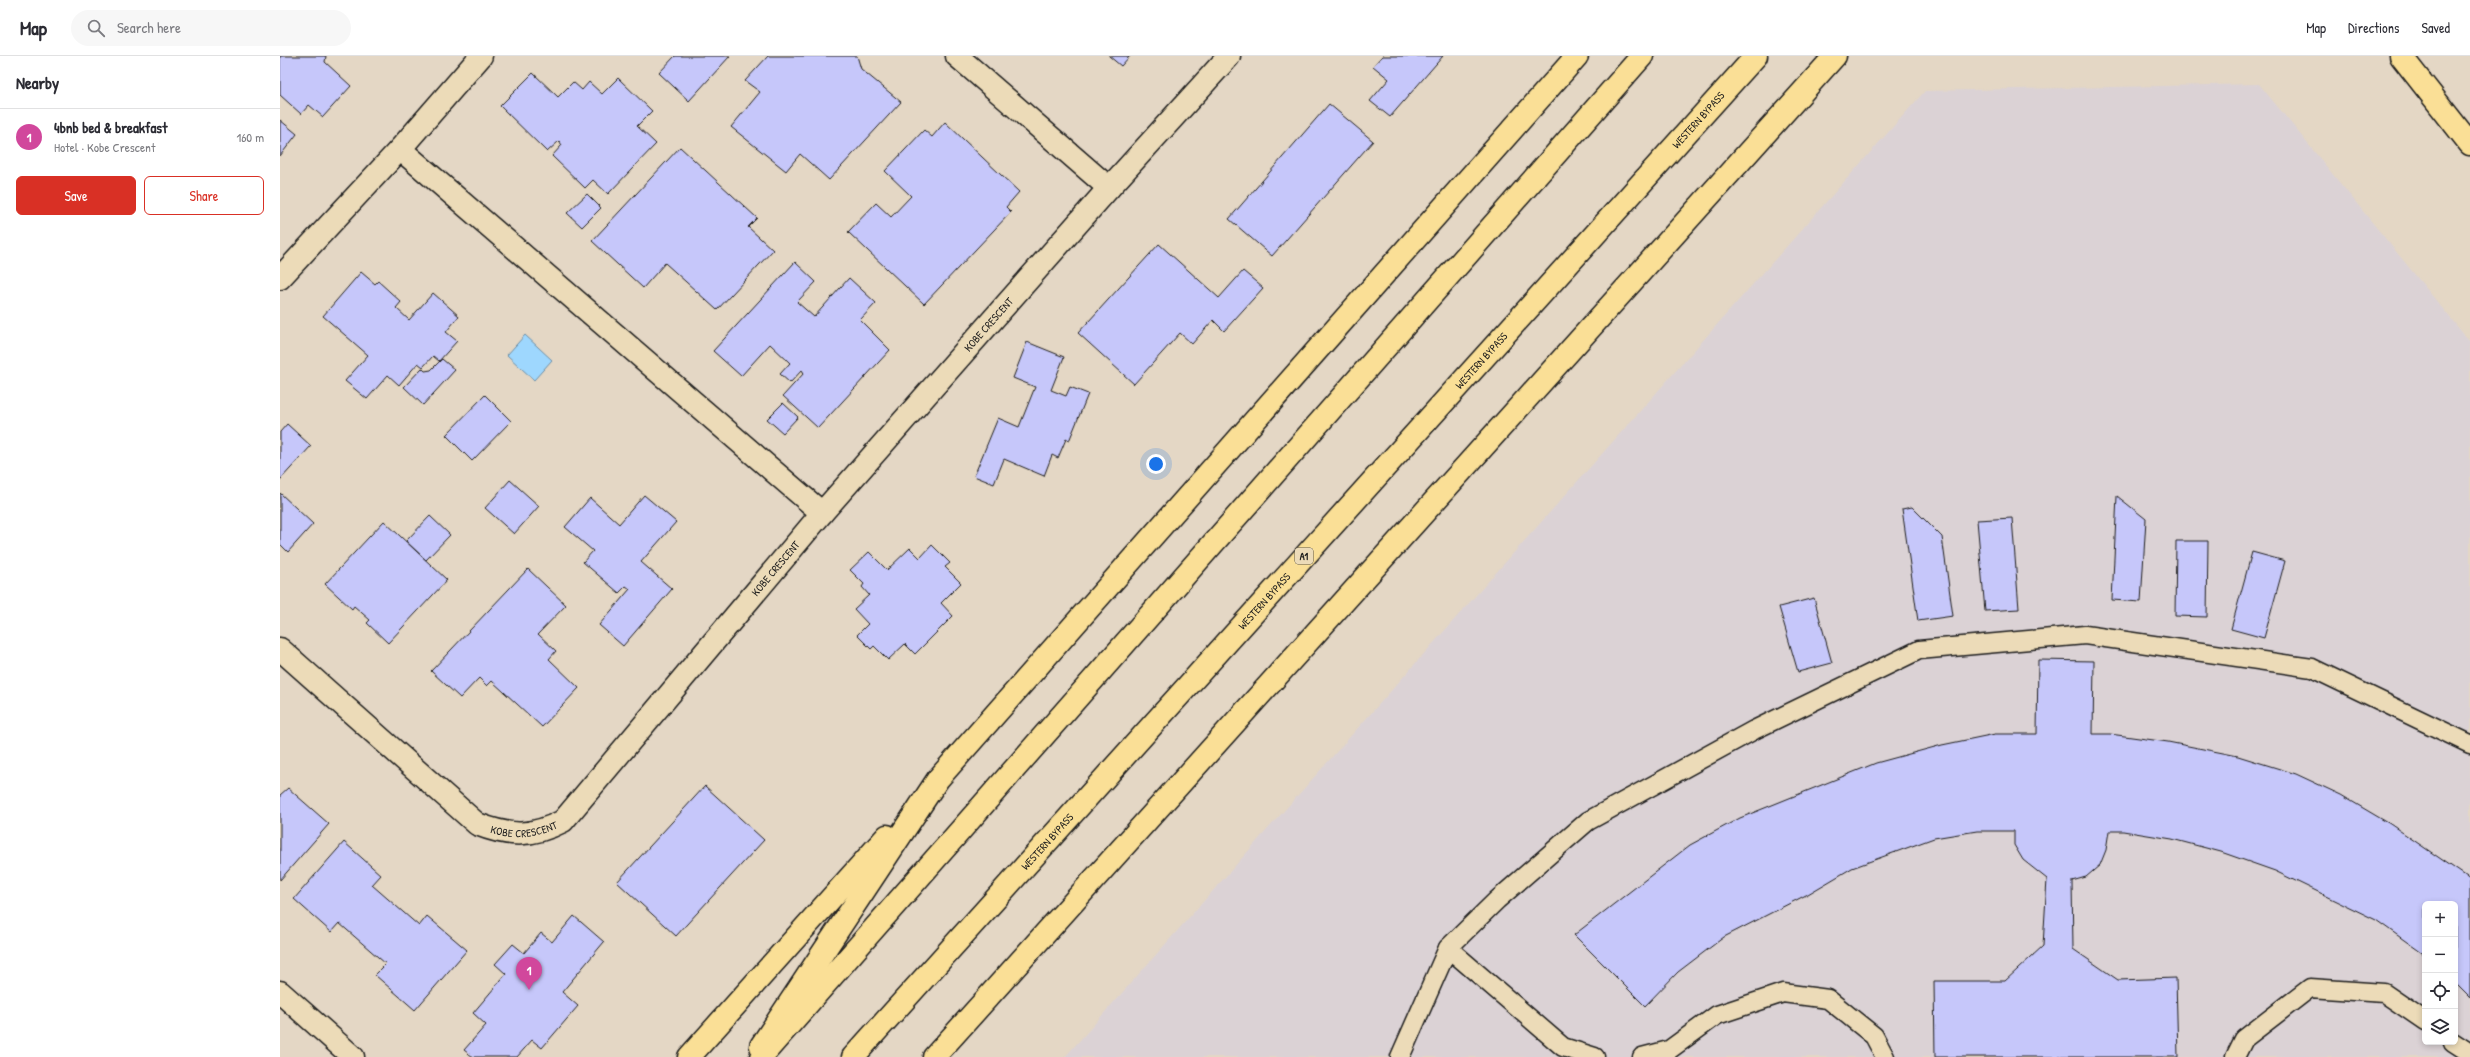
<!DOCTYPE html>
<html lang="en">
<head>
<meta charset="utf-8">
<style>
  body { margin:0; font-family:"Patrick Hand",sans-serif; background:#f7f7f7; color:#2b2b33 }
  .controls { position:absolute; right:12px; bottom:12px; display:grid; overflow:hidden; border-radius:6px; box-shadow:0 2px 6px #0003 }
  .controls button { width:36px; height:36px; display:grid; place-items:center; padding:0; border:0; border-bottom:1px solid #e1e1e2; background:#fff; color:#2b2b33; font:20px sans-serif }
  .you { position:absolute; left:876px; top:408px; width:14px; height:14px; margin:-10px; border:3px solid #fff; border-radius:50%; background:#1a73e8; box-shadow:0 0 0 6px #1a73e833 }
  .badge { display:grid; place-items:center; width:26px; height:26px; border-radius:50%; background:#d93025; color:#fff; font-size:13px; font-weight:700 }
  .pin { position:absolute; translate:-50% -33px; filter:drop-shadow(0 1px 2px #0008) }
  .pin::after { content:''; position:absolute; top:21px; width:14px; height:12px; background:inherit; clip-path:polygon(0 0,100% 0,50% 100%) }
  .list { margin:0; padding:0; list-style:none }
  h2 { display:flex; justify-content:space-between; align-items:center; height:52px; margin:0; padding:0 16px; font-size:17px }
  h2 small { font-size:13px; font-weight:400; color:#7c7c81 }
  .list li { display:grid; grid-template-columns:26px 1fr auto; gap:12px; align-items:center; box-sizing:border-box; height:56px; padding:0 16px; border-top:1px solid #e1e1e2 }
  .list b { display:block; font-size:15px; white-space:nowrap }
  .list p { margin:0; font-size:13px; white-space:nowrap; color:#7c7c81 }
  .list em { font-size:13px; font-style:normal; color:#7c7c81 }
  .actions { display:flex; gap:8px; padding:12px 16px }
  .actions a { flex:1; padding:9px 0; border:1px solid #d93025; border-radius:6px; text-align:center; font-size:14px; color:#d93025 }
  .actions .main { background:#d93025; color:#fff }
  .icon { flex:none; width:22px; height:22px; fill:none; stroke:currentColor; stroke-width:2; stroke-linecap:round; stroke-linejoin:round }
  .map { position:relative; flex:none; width:2190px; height:1001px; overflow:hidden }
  header { display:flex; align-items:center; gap:24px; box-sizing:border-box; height:56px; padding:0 20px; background:#fff; border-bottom:1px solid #e1e1e2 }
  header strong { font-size:19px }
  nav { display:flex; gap:22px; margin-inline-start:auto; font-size:14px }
  .search { width:280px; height:36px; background:#f7f7f7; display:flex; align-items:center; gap:10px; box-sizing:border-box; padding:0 14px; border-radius:22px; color:#7c7c81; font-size:15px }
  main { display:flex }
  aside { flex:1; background:#fff }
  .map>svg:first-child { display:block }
</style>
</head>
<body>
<header>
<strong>Map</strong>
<div class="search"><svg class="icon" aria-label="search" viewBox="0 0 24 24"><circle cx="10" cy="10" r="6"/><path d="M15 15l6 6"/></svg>Search here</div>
<nav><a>Map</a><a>Directions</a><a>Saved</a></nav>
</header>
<main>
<aside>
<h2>Nearby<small></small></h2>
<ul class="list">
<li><span class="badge" style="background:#d1479c">1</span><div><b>4bnb bed &amp; breakfast</b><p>Hotel · Kobe Crescent</p></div><em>160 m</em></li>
</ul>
<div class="actions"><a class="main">Save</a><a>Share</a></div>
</aside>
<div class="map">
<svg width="2190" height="1001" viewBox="0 0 2190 1001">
  <rect width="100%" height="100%" fill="#e4d7c5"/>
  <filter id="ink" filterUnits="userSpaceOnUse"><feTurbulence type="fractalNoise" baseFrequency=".025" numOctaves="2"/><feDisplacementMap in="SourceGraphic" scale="8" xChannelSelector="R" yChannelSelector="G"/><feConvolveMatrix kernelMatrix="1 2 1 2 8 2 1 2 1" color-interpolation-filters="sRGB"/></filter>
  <g filter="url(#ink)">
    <path fill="#dbd2d5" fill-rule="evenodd" d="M1979,28L2190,286V1001H785L1645,35ZM2145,848H2175V986H2145Z"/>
    <path fill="#9ed7fe" stroke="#6a8ca4" d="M245,279L272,304L254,324L227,299Z"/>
    <g fill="#c6c7fa" stroke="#1c1c1c">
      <path d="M0,0H46L45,6L71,30L43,61L29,49L21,58L0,39Z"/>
      <path d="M395,0H450L409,45L379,17Z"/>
      <path d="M488,0H577L581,13L621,46L549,124L520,98L506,115L451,71L480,36L465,25Z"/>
      <path d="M829,0H850L841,10Z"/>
      <path d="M1102,0H1163L1110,61L1090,45L1109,23L1093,10Z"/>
      <path d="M253,17L278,41L293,26L302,34L309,26L322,38L338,22L372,55L357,70L376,88L328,138L313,124L305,132L272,100L282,89L279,85L267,96L220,50Z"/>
      <path d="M1049,48L1093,85L992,200L949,163Z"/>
      <path d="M0,64L17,78L0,100Z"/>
      <path d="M665,66L739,136L726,151L731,156L644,248L568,176L596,147L611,161L631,140L605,115L644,74L652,81Z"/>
      <path d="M400,91L477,162L468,171L493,194L437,254L385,207L363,232L312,185Z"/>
      <path d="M307,138L321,152L302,171L287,157Z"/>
      <path d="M879,188L939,242L963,215L983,232L944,275L933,264L912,288L900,277L854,328L798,277Z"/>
      <path d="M515,206L536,226L517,246L534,261L569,222L596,247L580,264L610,294L538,372L503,340L524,317L522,314L510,327L500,318L510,307L490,288L461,320L433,295Z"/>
      <path d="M81,216L95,228L98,225L121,246L116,252L129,264L153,237L179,260L166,276L177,285L159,305L153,300L143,311L138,307L119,329L108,319L87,343L65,325L88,299L43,260Z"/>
      <path d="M747,286L784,301L771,334L786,340L790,331L808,338L789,385L786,383L778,402L772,399L764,420L724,403L714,428L694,420L718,362L739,371L755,331L733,322Z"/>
      <path d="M162,303L175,314L143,349L124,331L142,312L145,315L151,314Z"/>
      <path d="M205,339L231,365L192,405L166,379Z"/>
      <path d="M503,347L518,361L503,377L487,363Z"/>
      <path d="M7,368L31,390L0,424V376Z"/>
      <path d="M230,424L259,450L234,478L205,452Z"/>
      <path d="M0,437L33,468L8,496L0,488Z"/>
      <path d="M364,439L396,466L361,506L392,533L343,590L319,569L350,533L346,530L339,537L303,506L313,495L285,471L310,442L339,468Z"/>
      <path d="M1837,440L1866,463L1861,546L1832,544Z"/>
      <path d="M1632,451L1662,481L1673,560L1638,565L1622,453Z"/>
      <path d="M150,460L170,479L146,504L126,485Z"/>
      <path d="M1732,462L1739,553L1705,555L1697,464Z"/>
      <path d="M104,465L167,524L108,587L87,567L90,564L74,550L72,553L45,528Z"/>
      <path d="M1896,485H1928L1927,561L1895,560Z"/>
      <path d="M652,489L670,507L665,511L681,527L661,547L673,560L635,598L625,588L608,604L594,590L591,593L577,579L588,568L574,553L589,539L582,531L584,528L570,514L589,496L607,514L630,492L640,502Z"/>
      <path d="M1972,496L2005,505L1984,582L1951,573Z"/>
      <path d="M248,513L286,549L258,578L276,595L269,603L299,632L262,671L212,625L207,630L199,622L180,642L151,615Z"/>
      <path d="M1534,542L1552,607L1518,616L1499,551Z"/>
      <path d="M1758,604L1814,605L1813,678H1830L1888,686L1958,700L2016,718L2061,739L2110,768L2190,823V942L2175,927V848H2145V899L2096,864L1995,815L1941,796L1892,783L1843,775H1829L1826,794L1820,809L1806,821L1792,825L1793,893L1838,924L1896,922L1898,1001H1655L1654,925H1725L1763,890L1767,823L1743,804L1734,789V775H1697L1654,782L1572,812L1528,838L1444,881L1398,916L1365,950L1294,879L1410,789L1460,762L1596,707L1662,689L1715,678H1757Z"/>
      <path d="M425,730L484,784L396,880L337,826Z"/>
      <path d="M8,732L49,768L0,824V739Z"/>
      <path d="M64,786L101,819L92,829L139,870L147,860L187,894L135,954L95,919L106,908L59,867L51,876L14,843Z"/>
      <path d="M294,860L324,886L282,936L298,950L262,992L252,984L237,1001H193L184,994L206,969L193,957L226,918L215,908L233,888L244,897L261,877L272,886Z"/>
    </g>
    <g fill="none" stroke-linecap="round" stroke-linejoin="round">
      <g stroke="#1c1c1c" stroke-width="21">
        <g id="lane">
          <path d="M1168,892L1283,991L1315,1001"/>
          <path d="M2173,986L2190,997"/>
          <path d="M1120,1001L1168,892L1217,844L1308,765L1474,674L1639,594L1805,579L2032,612L2190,688"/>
          <path d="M1362,1001L1389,994L1437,959L1503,937L1548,943L1594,980L1605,1001"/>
          <path d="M1955,1001L1964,983L2030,932L2104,937L2145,965"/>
        </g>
      </g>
      <g stroke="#1c1c1c" stroke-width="25">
        <g id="street">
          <path d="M677,0L829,132"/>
          <path d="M120,93L542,457"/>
          <path d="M0,222L120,93L201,0"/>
          <path id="s1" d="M0,593L197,768C230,781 252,781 283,765L542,457L829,132L949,0"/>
        </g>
      </g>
      <g stroke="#1c1c1c" stroke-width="25">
        <path id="secondary" d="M0,936L73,1001"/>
      </g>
      <g stroke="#1c1c1c" stroke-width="25">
        <g id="primary">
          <path d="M2121,0L2190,88"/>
          <path d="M481,990L658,723L1297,0"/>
          <path d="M409,1001L607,780"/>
          <path d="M654,1001L1555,0"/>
        </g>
      </g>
      <g stroke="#1c1c1c" stroke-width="25">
        <g id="highway">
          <path d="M481,1001L1362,0"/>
          <path id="s2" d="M573,1001L1476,0"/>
        </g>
      </g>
      <use href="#lane" stroke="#ecdbb8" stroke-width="18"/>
      <use href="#street" stroke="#ecdbb8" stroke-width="22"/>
      <use href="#secondary" stroke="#ecdbb8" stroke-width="22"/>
      <use href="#primary" stroke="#fadf96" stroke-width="22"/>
      <use href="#highway" stroke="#fadf96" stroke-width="22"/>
    </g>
  </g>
  <g text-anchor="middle" stroke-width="4" stroke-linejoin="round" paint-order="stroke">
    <rect fill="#ecdbb8" stroke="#5a554b" stroke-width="1" x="1015" y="492" width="18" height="16" rx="3"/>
    <g font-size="10" font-weight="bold" fill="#1c1c1c">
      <text x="1024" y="504">A1</text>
    </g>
    <g font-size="11" fill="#1c1c1c" stroke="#ecdbb8">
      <text dy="4" stroke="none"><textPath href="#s2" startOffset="1262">WESTERN BYPASS</textPath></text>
      <text dy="4" stroke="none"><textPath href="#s1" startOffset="1007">KOBE CRESCENT</textPath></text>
      <text dy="4" stroke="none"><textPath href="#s2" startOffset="938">WESTERN BYPASS</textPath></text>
      <text dy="4" stroke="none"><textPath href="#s1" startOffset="683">KOBE CRESCENT</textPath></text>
      <text dy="4" stroke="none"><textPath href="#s2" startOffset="614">WESTERN BYPASS</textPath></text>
      <text dy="4" stroke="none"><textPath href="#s1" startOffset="312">KOBE CRESCENT</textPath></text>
      <text dy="4" stroke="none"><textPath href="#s2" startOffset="290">WESTERN BYPASS</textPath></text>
    </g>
  </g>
</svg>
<div class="controls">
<button>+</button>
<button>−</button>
<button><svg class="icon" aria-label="locate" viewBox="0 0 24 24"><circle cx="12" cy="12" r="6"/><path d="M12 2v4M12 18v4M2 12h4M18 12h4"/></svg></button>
<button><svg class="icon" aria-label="layers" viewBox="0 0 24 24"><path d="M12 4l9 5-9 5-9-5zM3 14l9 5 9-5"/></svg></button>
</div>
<div class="you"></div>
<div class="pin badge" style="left:249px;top:934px;background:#d1479c">1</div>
</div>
</main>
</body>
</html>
